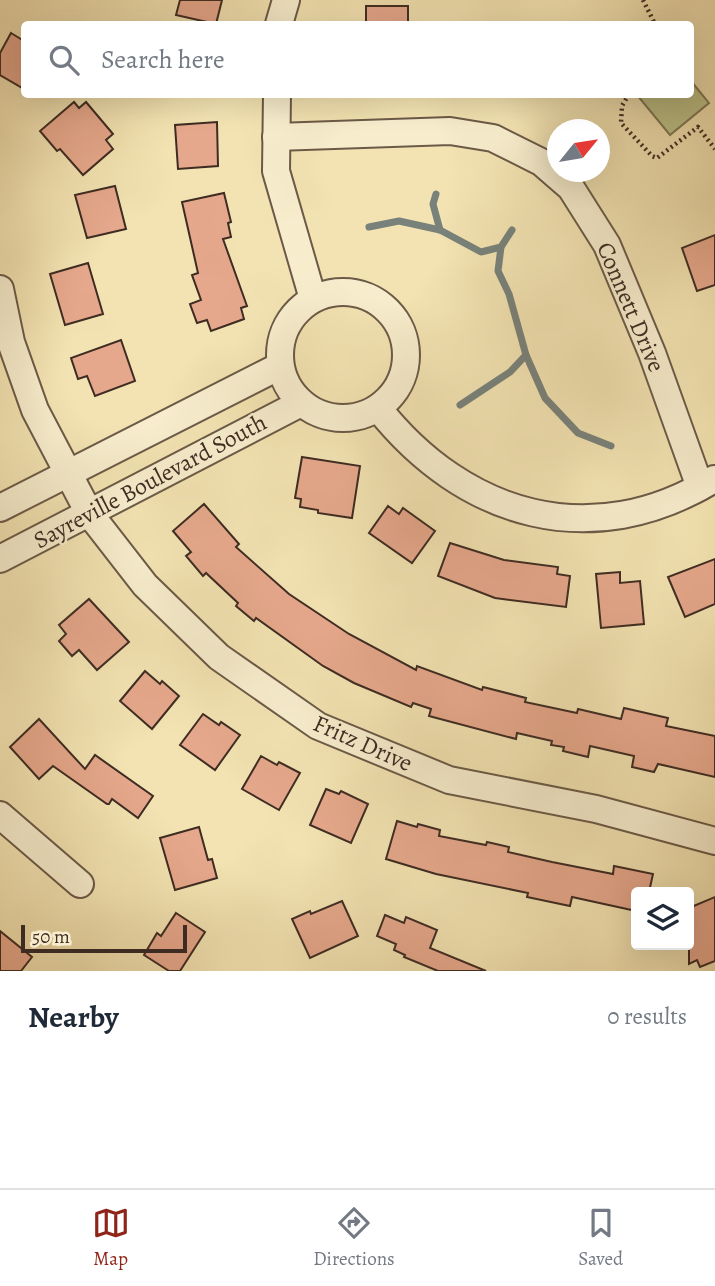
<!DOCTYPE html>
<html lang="en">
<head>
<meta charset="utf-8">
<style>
  body { margin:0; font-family:Alegreya,serif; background:#f6f6f7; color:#1f2937 }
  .controls { position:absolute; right:21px; bottom:21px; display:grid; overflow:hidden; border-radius:7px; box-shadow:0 7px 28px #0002 }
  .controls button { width:63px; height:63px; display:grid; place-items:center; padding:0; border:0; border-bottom:2px solid #e0e1e3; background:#fff; color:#1f2937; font:35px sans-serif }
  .compass { position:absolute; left:547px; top:119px; width:63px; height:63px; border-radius:50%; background:#fff; box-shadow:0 7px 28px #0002; rotate:60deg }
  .scale { position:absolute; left:21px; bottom:18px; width:166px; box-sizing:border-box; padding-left:7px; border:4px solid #3e2c23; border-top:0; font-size:19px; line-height:24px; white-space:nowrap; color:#3e2c23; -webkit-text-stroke:5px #f7edcd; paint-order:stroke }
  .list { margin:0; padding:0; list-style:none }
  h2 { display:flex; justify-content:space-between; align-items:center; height:91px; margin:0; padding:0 28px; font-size:30px }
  h2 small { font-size:23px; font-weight:400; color:#747a83 }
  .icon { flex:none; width:38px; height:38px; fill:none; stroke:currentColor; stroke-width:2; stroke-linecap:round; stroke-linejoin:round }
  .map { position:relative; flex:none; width:715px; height:971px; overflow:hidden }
  .search { position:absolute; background:#fff; box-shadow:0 7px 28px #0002; left:21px; right:21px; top:21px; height:77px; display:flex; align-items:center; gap:18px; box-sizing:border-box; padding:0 24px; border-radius:7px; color:#747a83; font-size:26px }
  .sheet { height:217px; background:#fff }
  nav { display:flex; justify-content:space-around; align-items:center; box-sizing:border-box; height:98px; border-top:2px solid #e0e1e3; background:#fff; font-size:19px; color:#747a83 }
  nav a { display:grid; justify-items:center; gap:4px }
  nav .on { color:#8f2418 }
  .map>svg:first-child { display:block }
</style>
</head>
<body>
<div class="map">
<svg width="715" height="971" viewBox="0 0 715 971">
  <rect width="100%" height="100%" fill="#f3e3b2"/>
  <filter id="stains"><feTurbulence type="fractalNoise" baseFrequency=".00286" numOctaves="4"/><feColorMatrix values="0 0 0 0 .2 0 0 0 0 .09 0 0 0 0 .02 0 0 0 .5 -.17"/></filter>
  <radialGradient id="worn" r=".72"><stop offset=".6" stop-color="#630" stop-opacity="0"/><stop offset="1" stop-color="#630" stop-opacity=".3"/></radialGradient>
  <path fill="#bdc38a" stroke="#7e7856" stroke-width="2" d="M691,81L709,103L670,135L637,95L690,94Z"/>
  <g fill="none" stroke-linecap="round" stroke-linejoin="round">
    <g stroke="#78827b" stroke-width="7">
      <path d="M436,194L433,204L440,230"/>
      <path d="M369,227L399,221L440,230L481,252L501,247L512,230"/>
      <path d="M526,355L545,398L578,433L611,446"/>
      <path d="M460,405L510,372L526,355L509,294L498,271L501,247"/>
    </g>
  </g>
  <g fill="#e6a88c" stroke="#3e2c23" stroke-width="2">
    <path d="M180,0H222L216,24L176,15Z"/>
    <rect x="366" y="6" width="42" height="18"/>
    <path d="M11,33L24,41V89L0,75V53Z"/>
    <path d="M74,102L79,108L86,102L113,134L106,140L113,149L83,175L60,149L57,151L40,131Z"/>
    <path d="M217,122L218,166L178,169L175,125Z"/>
    <path d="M115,186L126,229L87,238L75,195Z"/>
    <path d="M224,193L231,222L228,223L231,237L223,239L247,306L241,308L244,319L211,331L207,320L197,323L190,304L201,300L192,275L198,273L182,202Z"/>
    <path d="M715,235V285L697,291L682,248Z"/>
    <path d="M88,263L103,314L65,325L50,274Z"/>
    <path d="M121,340L135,381L95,396L87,376L78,379L71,358Z"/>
    <path d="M302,457L360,466L352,518L318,513V510L300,507L301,499L295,498Z"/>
    <path d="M204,504L239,544L236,547L289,594L349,634L416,670L417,666L482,690L483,687L526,698L525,702L577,713L578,709L621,719L624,708L668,718L666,726L715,736V777L658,764L654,772L632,767L634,756L590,746L588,757L563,751L564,747L551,745L552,741L517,733L516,739L429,716L431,709L413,703L411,707L354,683L323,666L256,618L254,621L236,606L238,603L206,573L203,576L186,556L191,552L173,531Z"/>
    <path d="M388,506L399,514L403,508L435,531L412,563L369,533Z"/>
    <path d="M450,543L504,560L558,567L557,574L570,576L566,607L495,598L438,576Z"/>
    <path d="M715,559V604L685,617L668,577Z"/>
    <path d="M620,572V583L640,581L644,624L601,628L596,574Z"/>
    <path d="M89,599L129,642L97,670L79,650L72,656L59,641L66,634L59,625Z"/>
    <path d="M145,671L160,684L162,681L179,696L152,729L120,701Z"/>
    <path d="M203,714L219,725L221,722L240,735L215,770L180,745Z"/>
    <path d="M39,719L85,769L95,755L153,796L138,818L112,799L109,804H107L53,766L39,779L10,747Z"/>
    <path d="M261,756L277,765L279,762L300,773L279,810L242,789Z"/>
    <path d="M326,789L339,794L341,791L368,804L351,843L310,825Z"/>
    <path d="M397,821L417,827L418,824L440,830L439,836L486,845L487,842L509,847L508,852L552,862L613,874L614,866L653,874L649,892H636V911L572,897L570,906L527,897L528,893L436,874L386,859Z"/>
    <path d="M199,827L208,860L212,859L217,878L175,890L160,838Z"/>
    <path d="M715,897V961L700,967L697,960L689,964V908Z"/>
    <path d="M342,901L358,936L310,958L292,919L310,911L311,914Z"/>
    <path d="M176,913L205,932L180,971H169L144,955L157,933L161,936Z"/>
    <path d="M385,915L404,923L406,917L437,930L430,948L486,971H438L404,957L405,955L394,950L396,944L377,936Z"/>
    <path d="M0,931L32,957L21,971H0Z"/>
  </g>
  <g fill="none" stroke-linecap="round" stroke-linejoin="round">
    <g stroke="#6b5a47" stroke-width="30">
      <g id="street">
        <path d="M279,24L286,0"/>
        <path d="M277,94L276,171L313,299"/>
        <path d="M276,137L450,131L493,138L541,162L571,188L607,245L652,353L700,487"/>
        <path d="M0,289L11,342L35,410L89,513L145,585L219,657L318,726L449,780L596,809L715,841"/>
        <circle cx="343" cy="355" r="63"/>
        <path d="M378,408C464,517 592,554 714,479"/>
        <path d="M0,508L280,366"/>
        <path d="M0,559L301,403"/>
        <path d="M0,815L80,884"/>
      </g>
    </g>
    <g stroke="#3e2c23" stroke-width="4.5" stroke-dasharray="2 3.5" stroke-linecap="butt">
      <path d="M643,0L655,24"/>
      <path d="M629,94L622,106L621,123L652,156L657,158L698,127L715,149"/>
    </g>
    <use href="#street" stroke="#f7edcd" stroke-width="26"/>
  </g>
  <g text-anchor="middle" stroke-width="5" stroke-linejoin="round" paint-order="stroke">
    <g font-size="24" fill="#3e2c23" stroke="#f7edcd">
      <text transform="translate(631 307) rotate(67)" y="8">Connett Drive</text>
      <text transform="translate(150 481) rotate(-28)" y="8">Sayreville Boulevard South</text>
      <text transform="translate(363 743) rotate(24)" y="8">Fritz Drive</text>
    </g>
  </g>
  <rect width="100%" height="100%" filter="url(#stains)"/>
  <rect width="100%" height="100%" fill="url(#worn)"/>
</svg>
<div class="controls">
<button><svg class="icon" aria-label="layers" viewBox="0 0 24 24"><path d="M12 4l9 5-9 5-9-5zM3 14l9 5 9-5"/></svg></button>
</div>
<svg class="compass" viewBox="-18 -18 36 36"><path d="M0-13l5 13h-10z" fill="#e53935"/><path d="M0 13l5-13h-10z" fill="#747a83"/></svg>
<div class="scale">50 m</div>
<div class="search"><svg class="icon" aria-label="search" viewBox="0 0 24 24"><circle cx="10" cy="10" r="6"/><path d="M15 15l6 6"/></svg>Search here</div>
</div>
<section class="sheet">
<h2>Nearby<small>0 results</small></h2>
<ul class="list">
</ul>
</section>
<nav>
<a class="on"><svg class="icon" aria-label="map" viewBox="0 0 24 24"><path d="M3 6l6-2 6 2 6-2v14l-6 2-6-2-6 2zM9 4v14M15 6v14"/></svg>Map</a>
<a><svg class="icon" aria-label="directions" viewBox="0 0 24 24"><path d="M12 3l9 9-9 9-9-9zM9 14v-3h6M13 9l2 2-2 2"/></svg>Directions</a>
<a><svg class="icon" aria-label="saved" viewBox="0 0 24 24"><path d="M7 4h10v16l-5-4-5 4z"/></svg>Saved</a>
</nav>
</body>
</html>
